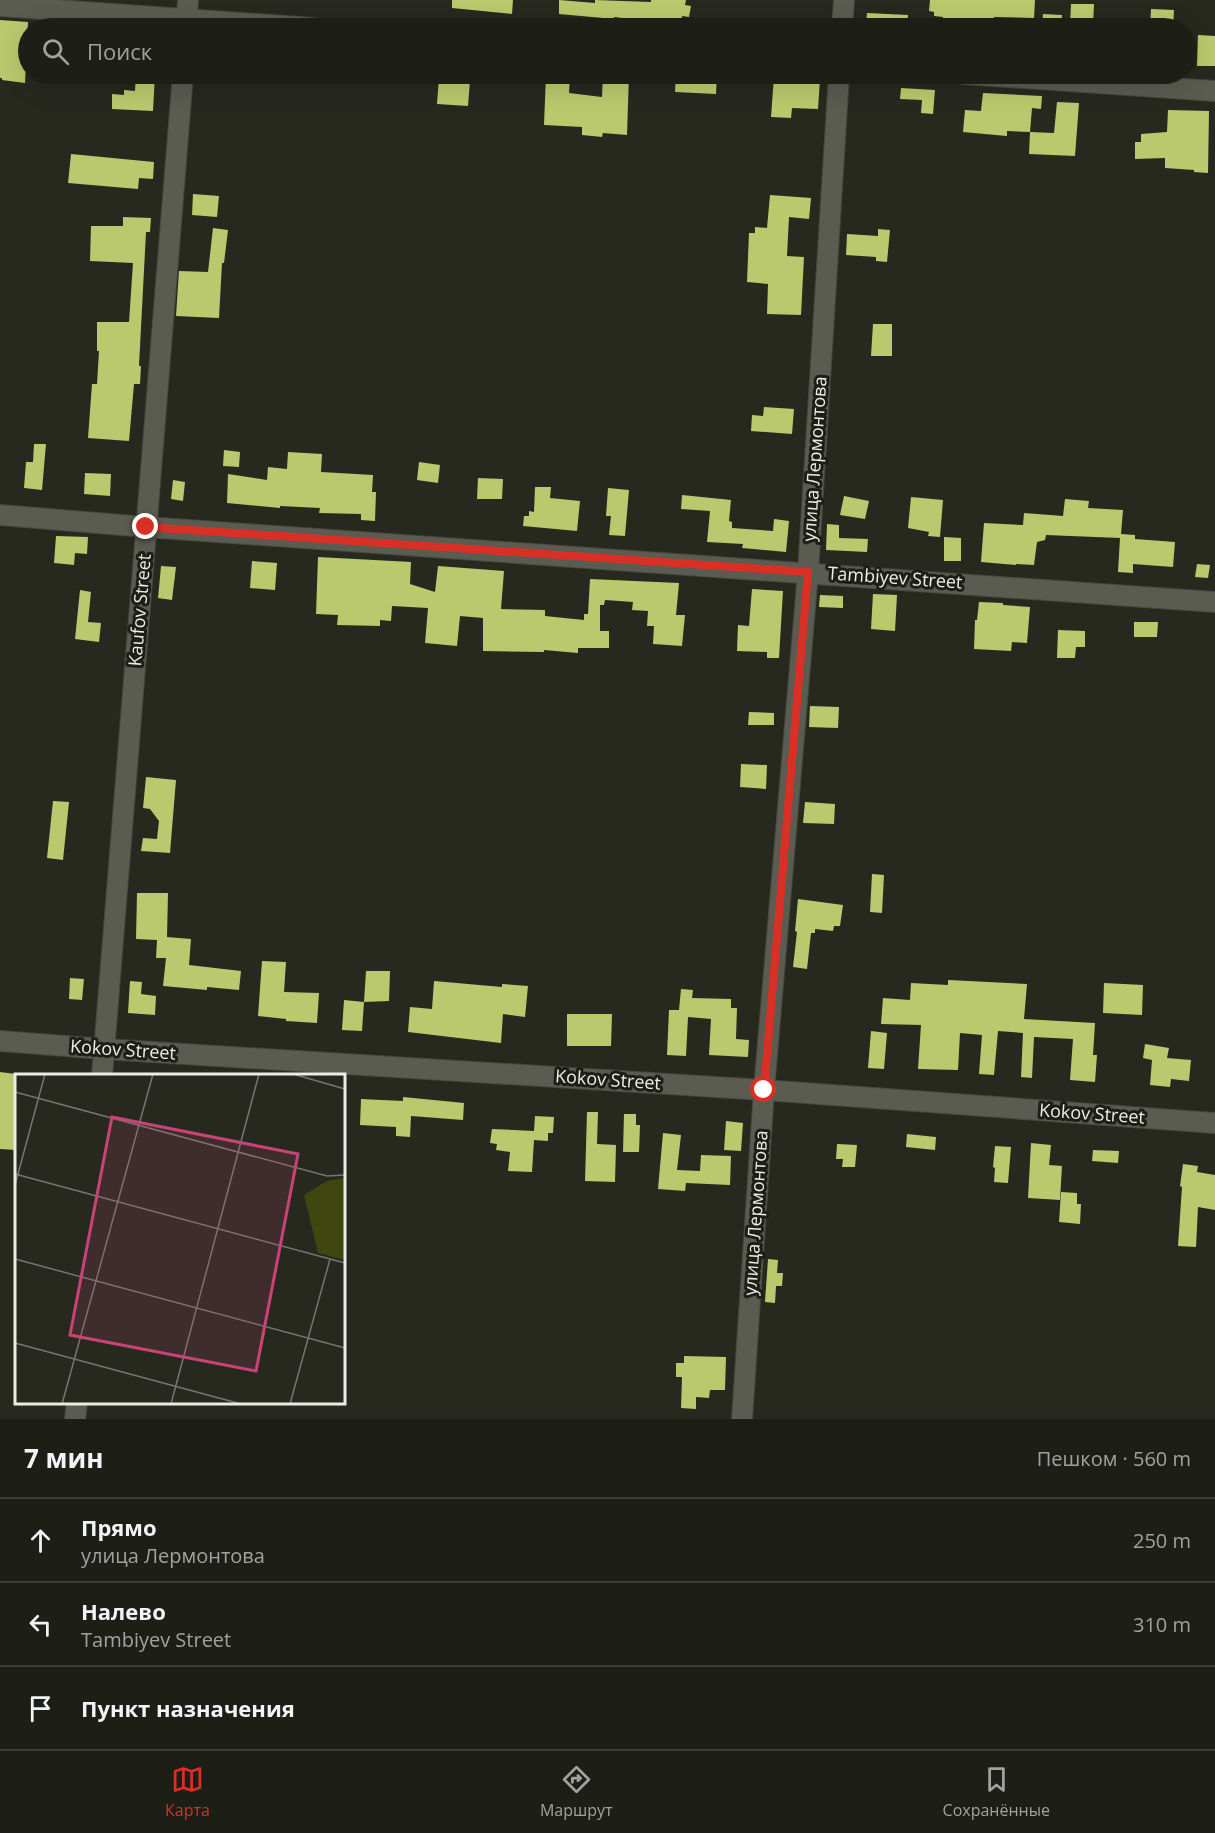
<!DOCTYPE html>
<html lang="ru">
<head>
<meta charset="utf-8">
<style>
  body { margin:0; font-family:"Open Sans",sans-serif; background:#252720; color:#f1f3f6 }
  .stop { position:absolute; width:18px; height:18px; margin:-14px; border:4px solid #d93025; border-radius:50%; background:#fff }
  .stop.end { background:#d93025; border-color:#fff; box-shadow:0 2px 6px #0008 }
  .list { margin:0; padding:0; list-style:none }
  h2 { display:flex; justify-content:space-between; align-items:center; height:78px; margin:0; padding:0 24px; font-size:26px }
  h2 small { font-size:20px; font-weight:400; color:#a0a2a1 }
  .list li { display:grid; grid-template-columns:39px 1fr auto; gap:18px; align-items:center; box-sizing:border-box; height:84px; padding:0 24px; border-top:2px solid #3b3d36 }
  .list b { display:block; font-size:22px; white-space:nowrap }
  .list p { margin:0; font-size:20px; white-space:nowrap; color:#a0a2a1 }
  .list em { font-size:20px; font-style:normal; color:#a0a2a1 }
  .icon { flex:none; width:33px; height:33px; fill:none; stroke:currentColor; stroke-width:2; stroke-linecap:round; stroke-linejoin:round }
  .map { position:relative; flex:none; width:1215px; height:1419px; overflow:hidden }
  .search { position:absolute; background:#1d1f17; box-shadow:0 6px 24px #0002; left:18px; right:18px; top:18px; height:66px; display:flex; align-items:center; gap:15px; box-sizing:border-box; padding:0 21px; border-radius:33px; color:#a0a2a1; font-size:22px }
  .sheet { height:330px; background:#1d1f17 }
  nav { display:flex; justify-content:space-around; align-items:center; box-sizing:border-box; height:84px; border-top:2px solid #3b3d36; background:#1d1f17; font-size:16px; color:#a0a2a1 }
  nav a { display:grid; justify-items:center; gap:3px }
  nav .on { color:#d93025 }
  .map>svg:first-child { display:block }
</style>
</head>
<body>
<div class="map">
<svg width="1215" height="1419" viewBox="0 0 1215 1419">
  <rect width="100%" height="100%" fill="#27291f"/>
  <g fill="#bac96d">
    <path d="M452,0H513L512,14L452,8Z"/>
    <path d="M559,0L595,3V0L651,2V0H686L685,5L691,6L689,17L682,16L681,25L614,17V19L559,14Z"/>
    <path d="M930,0H1035L1034,18L994,17V28H941L943,17L934,16V12L929,11Z"/>
    <path d="M1071,4H1094L1093,26L1070,25Z"/>
    <path d="M1151,9L1174,10L1173,28H1150Z"/>
    <path d="M867,13L908,15L907,28L866,27Z"/>
    <path d="M1043,14L1062,15L1061,28H1042Z"/>
    <path d="M0,20L28,22L25,83L2,80V78H0Z"/>
    <path d="M1198,35L1215,36V66H1197Z"/>
    <path d="M136,74H155L153,111L112,109V94L124,95V90L135,91Z"/>
    <path d="M546,74L570,75L569,93L602,97L603,74H629L627,135L603,133L602,137L582,135V127L544,125Z"/>
    <path d="M676,74H717L716,94L675,92Z"/>
    <path d="M774,76L820,79L818,109L792,108L791,118L771,117Z"/>
    <path d="M439,77L470,80L468,106L437,104Z"/>
    <path d="M901,88L935,90L933,114L921,113L922,100L900,99Z"/>
    <path d="M983,93L1042,96L1041,109L1032,108L1030,132L1007,131V136L963,132L965,110L981,111Z"/>
    <path d="M1057,102L1079,103L1075,156L1029,154L1030,132L1054,133Z"/>
    <path d="M1168,110L1209,111L1208,173L1194,172V170L1165,168V158L1135,159V142H1141V134L1167,132Z"/>
    <path d="M71,154L154,162L153,179L139,178L138,189L68,183Z"/>
    <path d="M193,194L219,196L217,217L192,215Z"/>
    <path d="M770,195L811,198L809,219L789,217L787,256L804,257L801,315L767,314L768,284L747,282L749,233H755V227L767,228Z"/>
    <path d="M123,217L151,218L150,232H146L139,366H141L140,384H134L129,441L88,438L92,384H97L99,351H97V322H129L133,263L90,261L91,226H123Z"/>
    <path d="M213,228L228,230L224,263H222L219,318L176,316L179,271L208,272Z"/>
    <path d="M878,229L890,230L887,262L876,261V257L846,255L847,234L878,236Z"/>
    <path d="M873,324H892V356H871Z"/>
    <path d="M764,407L794,409L792,434L751,431L752,415L763,416Z"/>
    <path d="M34,444H46L42,490L24,488L26,462H33Z"/>
    <path d="M224,450L240,452L239,467L223,466Z"/>
    <path d="M288,452L322,454L321,472L373,475L372,492H376L375,521L361,520V514L319,513L320,508L280,506V508L227,503L228,474L267,480L268,467L287,469Z"/>
    <path d="M419,462L440,465L438,483L417,480Z"/>
    <path d="M85,473L111,474L110,496L84,494Z"/>
    <path d="M478,478L503,479L502,499H477Z"/>
    <path d="M173,480L185,482L183,501L171,499Z"/>
    <path d="M535,487H551L550,498L580,501L577,531L523,526L524,516H529V511L534,512Z"/>
    <path d="M608,488L629,490L625,536L609,535L611,516H606Z"/>
    <path d="M682,495L731,500L729,521L732,522V528L773,531L774,519L789,521L786,552L742,548L743,544L707,542L710,511L681,509Z"/>
    <path d="M844,496L869,501L865,519L840,515Z"/>
    <path d="M911,497L943,500L940,537L928,536L929,532L908,528Z"/>
    <path d="M1065,499L1089,501L1088,508L1123,510L1121,534L1135,535V539L1175,542L1173,567L1133,564V573L1118,572L1120,538L1046,535L1045,540L1037,542L1034,565L1016,564V565L981,562L984,523L1023,525L1024,513L1063,516Z"/>
    <path d="M827,524L839,525V538L868,539L867,552L826,550Z"/>
    <path d="M56,536L88,537L87,554L75,553L74,565L54,563Z"/>
    <path d="M944,537L961,538V561H944Z"/>
    <path d="M318,557L411,562L410,584L435,592L438,566L504,571L501,609L545,610V616L584,620V614H588L590,579L679,583L676,615H685L682,646L653,644L654,626H647L648,611L632,610L633,602L605,600L604,605H600V631H609V648H578V653L544,650V652L483,651V618L460,616L457,646L425,643L428,608L392,606L391,621L380,620V626L337,625L338,615L316,614Z"/>
    <path d="M252,561L277,563L275,590L250,588Z"/>
    <path d="M1197,564L1210,565L1208,578L1195,577Z"/>
    <path d="M161,566L176,567L172,600L158,598Z"/>
    <path d="M752,589L783,591L779,658H767V652L737,651L738,625L749,626Z"/>
    <path d="M80,590L91,592L88,622L101,623L99,642L75,639Z"/>
    <path d="M873,594L897,595L895,631L871,629Z"/>
    <path d="M820,595L843,596V608L819,607Z"/>
    <path d="M979,602L1003,603V605L1030,607L1027,643L1012,642L1011,651L974,649L975,620H977Z"/>
    <path d="M1134,622H1158L1157,637H1134Z"/>
    <path d="M1058,630L1085,631V647H1076L1075,658H1057Z"/>
    <path d="M810,706L839,707L838,728L809,727Z"/>
    <path d="M749,712L774,713V725H748Z"/>
    <path d="M741,764L767,765L766,789L740,787Z"/>
    <path d="M146,777L176,780L170,853L141,851L143,838L157,839L159,821L150,809L143,808Z"/>
    <path d="M53,801L69,802L63,860L47,858Z"/>
    <path d="M805,802L835,804L834,824L803,823Z"/>
    <path d="M872,874L884,875L882,913L870,912Z"/>
    <path d="M137,893H168L167,937L191,939L189,965L241,971L239,990L207,987V990L163,986L166,958H156L157,940L136,939Z"/>
    <path d="M798,899L843,905L840,926H834L833,931L815,929V933H811L807,969L793,967L797,932L795,931Z"/>
    <path d="M262,961L286,962L284,992L319,993L317,1023L286,1021V1019L258,1016Z"/>
    <path d="M366,971H390L389,1001L364,1002Z"/>
    <path d="M70,978L84,979L82,1000L69,999Z"/>
    <path d="M948,980L1027,984L1024,1019L1095,1023L1093,1055H1097L1095,1082L1070,1080L1073,1039L1034,1037L1032,1078L1021,1077L1023,1033L998,1031L994,1075L979,1074L982,1035L960,1033L958,1070L918,1069L921,1025L881,1024L883,998L910,1000L911,983L948,985Z"/>
    <path d="M130,981L142,982L141,994L156,996L155,1015L128,1013Z"/>
    <path d="M434,981L502,987V984L528,986L525,1017L503,1014L501,1043L408,1032L410,1007L432,1009Z"/>
    <path d="M1104,983L1143,985L1142,1015L1103,1013Z"/>
    <path d="M681,989L693,990L692,998L731,999V1008H737L736,1039L749,1040L748,1057L709,1055L711,1019L688,1017L686,1056L667,1055L669,1010H679Z"/>
    <path d="M344,1000L364,1002L362,1031L342,1030Z"/>
    <path d="M567,1014H612L611,1046H567Z"/>
    <path d="M871,1031L887,1033L884,1069L868,1068Z"/>
    <path d="M1145,1044L1169,1048L1167,1058L1191,1060L1189,1081L1171,1079L1170,1087L1150,1085L1152,1060L1143,1058Z"/>
    <path d="M0,1072L16,1074L14,1134H16V1150L0,1149Z"/>
    <path d="M403,1097L464,1103L463,1120L411,1116L410,1137L396,1136V1127L360,1125L361,1099L403,1101Z"/>
    <path d="M587,1112H598L597,1144L616,1145L615,1182L585,1181Z"/>
    <path d="M624,1114H636V1125H640L639,1152H623Z"/>
    <path d="M535,1116L554,1117L553,1133H548V1141L534,1140L532,1172L508,1171L510,1152L496,1150L497,1144L490,1143L492,1129L534,1131Z"/>
    <path d="M726,1121L743,1123L741,1151L724,1150Z"/>
    <path d="M663,1133L681,1135L677,1170L700,1171L701,1155L731,1156L730,1185L686,1183L685,1191L658,1189Z"/>
    <path d="M907,1134L936,1137L935,1150L906,1147Z"/>
    <path d="M1031,1143L1051,1145L1049,1165L1062,1166L1060,1200L1028,1198Z"/>
    <path d="M837,1144L857,1145L855,1167H842L843,1159H836Z"/>
    <path d="M995,1146L1011,1147L1008,1183L994,1182L995,1168L993,1167Z"/>
    <path d="M1093,1150L1119,1151L1118,1163L1092,1161Z"/>
    <path d="M1183,1164L1198,1166L1197,1172L1215,1175V1210L1198,1207L1196,1247L1178,1246L1182,1187L1180,1186Z"/>
    <path d="M1061,1192L1077,1193V1204H1081L1080,1224L1059,1222Z"/>
    <path d="M768,1259L778,1260L777,1273H783L782,1286H776L775,1303L765,1302Z"/>
    <path d="M684,1356L726,1357L725,1390H710L709,1398L696,1397V1409L681,1408L682,1377H676V1363H684Z"/>
  </g>
  <g fill="none" stroke-linecap="round" stroke-linejoin="round">
    <g stroke="#45463e" stroke-width="22">
      <g id="minor">
        <path d="M0,6L313,28"/>
        <path d="M186,28L188,0"/>
        <path d="M842,28L844,0"/>
        <path d="M964,74L1215,91"/>
        <path d="M0,515L146,527L1215,602"/>
        <path d="M0,1041L104,1049L764,1090L1215,1123"/>
        <path d="M102,1076L183,74"/>
        <path d="M75,1419L77,1402"/>
        <path d="M742,1419L764,1090L808,572L839,74"/>
      </g>
    </g>
    <use href="#minor" stroke="#5a5c51" stroke-width="20"/>
  </g>
  <g fill="none" stroke-linecap="round" stroke-linejoin="round">
    <path stroke="#d93025" stroke-width="8" d="M146,527L808,572L764,1090"/>
  </g>
  <g text-anchor="middle" stroke-width="6" stroke-linejoin="round" paint-order="stroke">
    <g font-size="18" fill="#ebede6" stroke="#1d1f16">
      <text transform="translate(815 459) rotate(-86)" y="6">улица Лермонтова</text>
      <text transform="translate(895 578) rotate(4)" y="6">Tambiyev Street</text>
      <text transform="translate(140 610) rotate(-85)" y="6">Kaufov Street</text>
      <text transform="translate(123 1050) rotate(4)" y="6">Kokov Street</text>
      <text transform="translate(608 1080) rotate(4)" y="6">Kokov Street</text>
      <text transform="translate(1092 1114) rotate(4)" y="6">Kokov Street</text>
      <text transform="translate(756 1213) rotate(-86)" y="6">улица Лермонтова</text>
    </g>
  </g>
  <g transform="translate(15 1074)">
    <rect width="330" height="330" fill="#27291f"/>
    <path d="M330,104V186L303,179L289,121L312,107Z" fill="#3f4610"/>
    <path fill="none" stroke="#75776f" stroke-width="1.5" d="M278,0L330,15M0,18L312,102L330,101M0,100L330,189M0,111L30,0M0,185L330,274M0,269L226,330M47,330L138,0M156,330L244,0M275,330L315,185"/>
    <path fill="#ca4377" fill-opacity="0.15" stroke="#ca4377" stroke-width="3" d="M97,43L283,80L241,297L55,261Z"/>
    <rect width="330" height="330" fill="none" stroke="#ebede6" stroke-width="3"/>
  </g>
</svg>
<div class="stop" style="left:764px;top:1090px"></div>
<div class="stop end" style="left:146px;top:527px"></div>
<div class="search"><svg class="icon" aria-label="search" viewBox="0 0 24 24"><circle cx="10" cy="10" r="6"/><path d="M15 15l6 6"/></svg>Поиск</div>
</div>
<section class="sheet">
<h2>7 мин<small>Пешком · 560 m</small></h2>
<ul class="list">
<li><svg class="icon" aria-label="ahead" viewBox="0 0 24 24"><path d="M12 20V5M6 11l6-6 6 6"/></svg><div><b>Прямо</b><p>улица Лермонтова</p></div><em>250 m</em></li>
<li><svg class="icon" aria-label="left" viewBox="0 0 24 24"><path d="M17 20v-9H6M10 6l-5 5 5 5"/></svg><div><b>Налево</b><p>Tambiyev Street</p></div><em>310 m</em></li>
<li><svg class="icon" aria-label="arrive" viewBox="0 0 24 24"><path d="M6 21V4h12l-3 4 3 4H6"/></svg><div><b>Пункт назначения</b></div></li>
</ul>
</section>
<nav>
<a class="on"><svg class="icon" aria-label="map" viewBox="0 0 24 24"><path d="M3 6l6-2 6 2 6-2v14l-6 2-6-2-6 2zM9 4v14M15 6v14"/></svg>Карта</a>
<a><svg class="icon" aria-label="directions" viewBox="0 0 24 24"><path d="M12 3l9 9-9 9-9-9zM9 14v-3h6M13 9l2 2-2 2"/></svg>Маршрут</a>
<a><svg class="icon" aria-label="saved" viewBox="0 0 24 24"><path d="M7 4h10v16l-5-4-5 4z"/></svg>Сохранённые</a>
</nav>
</body>
</html>
